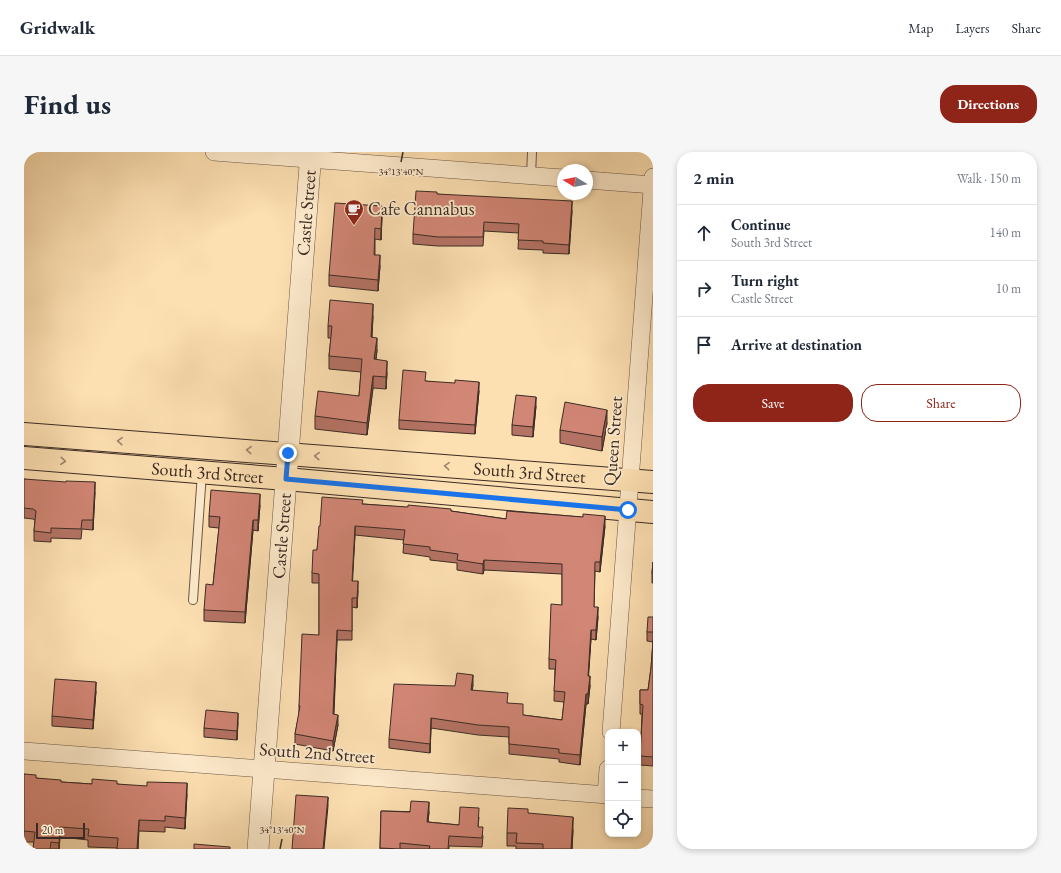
<!DOCTYPE html>
<html lang="en">
<head>
<meta charset="utf-8">
<style>
  body { margin:0; font-family:"EB Garamond",serif; background:#f6f6f7; color:#1f2937 }
  .controls { position:absolute; right:12px; bottom:12px; display:grid; overflow:hidden; border-radius:8px; box-shadow:0 2px 6px #0003 }
  .controls button { width:36px; height:36px; display:grid; place-items:center; padding:0; border:0; border-bottom:1px solid #e0e1e3; background:#fff; color:#1f2937; font:20px sans-serif }
  .compass { position:absolute; left:533px; top:12px; width:36px; height:36px; border-radius:50%; background:#fff; box-shadow:0 2px 6px #0003; rotate:280deg }
  .scale { position:absolute; left:12px; bottom:10px; width:49px; box-sizing:border-box; padding-left:4px; border:2px solid #3b2b24; border-top:0; font-size:11px; line-height:14px; white-space:nowrap; color:#3b2b24; -webkit-text-stroke:3px #feebcd; paint-order:stroke }
  .stop { position:absolute; width:12px; height:12px; margin:-9px; border:3px solid #1a73e8; border-radius:50%; background:#fff }
  .stop.end { background:#1a73e8; border-color:#fff; box-shadow:0 1px 4px #0008 }
  .list { margin:0; padding:0; list-style:none }
  h2 { display:flex; justify-content:space-between; align-items:center; height:52px; margin:0; padding:0 16px; font-size:17px }
  h2 small { font-size:13px; font-weight:400; color:#747a83 }
  .list li { display:grid; grid-template-columns:26px 1fr auto; gap:12px; align-items:center; box-sizing:border-box; height:56px; padding:0 16px; border-top:1px solid #e0e1e3 }
  .list b { display:block; font-size:15px; white-space:nowrap }
  .list p { margin:0; font-size:13px; white-space:nowrap; color:#747a83 }
  .list em { font-size:13px; font-style:normal; color:#747a83 }
  .actions { display:flex; gap:8px; padding:12px 16px }
  .actions a { flex:1; padding:9px 0; border:1px solid #8f2418; border-radius:16px; text-align:center; font-size:14px; color:#8f2418 }
  .actions .main { background:#8f2418; color:#fff }
  .icon { flex:none; width:22px; height:22px; fill:none; stroke:currentColor; stroke-width:2; stroke-linecap:round; stroke-linejoin:round }
  .map { position:relative; flex:none; width:629px; height:697px; overflow:hidden; border-radius:16px }
  header { display:flex; align-items:center; gap:24px; box-sizing:border-box; height:56px; padding:0 20px; background:#fff; border-bottom:1px solid #e0e1e3 }
  header strong { font-size:19px }
  nav { display:flex; gap:22px; margin-inline-start:auto; font-size:14px }
  .intro { display:flex; align-items:center; justify-content:space-between; box-sizing:border-box; height:96px; padding:0 24px }
  h1 { margin:0; font-size:28px }
  .button { padding:10px 18px; border-radius:16px; background:#8f2418; color:#fff; font-size:14px; font-weight:700 }
  main { display:flex; gap:24px; padding:0 24px }
  aside { flex:1; background:#fff; border-radius:16px; box-shadow:0 2px 6px #0003 }
  .map>svg:first-child { display:block }
</style>
</head>
<body>
<header>
<strong>Gridwalk</strong>
<nav><a>Map</a><a>Layers</a><a>Share</a></nav>
</header>
<div class="intro"><h1>Find us</h1><a class="button">Directions</a></div>
<main>
<div class="map">
<svg width="629" height="697" viewBox="0 0 629 697">
  <rect width="100%" height="100%" fill="#fde0b2"/>
  <filter id="stains"><feTurbulence type="fractalNoise" baseFrequency=".005" numOctaves="4"/><feColorMatrix values="0 0 0 0 .2 0 0 0 0 .09 0 0 0 0 .02 0 0 0 .5 -.17"/></filter>
  <radialGradient id="worn" r=".72"><stop offset=".6" stop-color="#630" stop-opacity="0"/><stop offset="1" stop-color="#630" stop-opacity=".3"/></radialGradient>
  <g fill="none" stroke-linecap="round" stroke-linejoin="round">
    <g stroke="#6c5848" stroke-width="10">
      <g id="service">
        <path d="M507,24L508,0"/>
        <path d="M169,448L178,321"/>
      </g>
    </g>
    <g stroke="#6c5848" stroke-width="18">
      <g id="minor">
        <path d="M190,0L539,26"/>
        <path d="M563,28L629,33"/>
        <path d="M587,580L629,25"/>
        <path d="M0,599L584,643"/>
        <path d="M582,643L584,617"/>
        <path d="M614,646L629,647"/>
      </g>
    </g>
    <g stroke="#6c5848" stroke-width="22">
      <g id="tertiary">
        <path id="s1" d="M234,697L287,0"/>
      </g>
    </g>
    <g stroke="#3b2b24" stroke-width="24">
      <g id="primary">
        <path id="s2" d="M0,282L629,330"/>
        <path id="s3" d="M0,306L262,327L629,360"/>
      </g>
    </g>
    <use href="#service" stroke="#feebcd" stroke-width="8"/>
    <use href="#minor" stroke="#feebcd" stroke-width="17"/>
    <use href="#tertiary" stroke="#feebcd" stroke-width="21"/>
    <use href="#primary" stroke="#fde0b2" stroke-width="22"/>
  </g>
  <g fill="#b57365" stroke="#3b2b24">
    <path d="M413,42L548,59L545,102L519,101V98L494,97L495,81L460,79L459,94H414L389,92V82Z"/>
    <path d="M358,65L357,88L351,87V103L356,114L354,139L305,134V123Z"/>
    <path d="M349,164L348,185L353,198L352,208L363,221L362,237L349,236L343,283L291,277V264L335,244L337,220L305,217V204L307,186H304V174Z"/>
    <path d="M402,229L455,239L451,282L375,277V268Z"/>
    <path d="M512,254L509,285L488,283V273Z"/>
    <path d="M583,271L578,299L536,291V278Z"/>
    <path d="M0,327L71,340L69,378L58,377L57,387L27,386V390L10,389V379L11,368L9,367L0,366Z"/>
    <path d="M339,352L427,359L482,367L581,374L576,420L571,419L570,455L574,465L572,488L567,487L564,524L566,534L564,552H562L556,613L535,610V607L485,602V585L454,583L407,576L406,601L365,596V587L431,534L449,533L448,538L484,551L499,563L538,568L540,550L530,549L531,517H525V507L538,453V422L460,418L459,422L433,418V411L406,408V405L379,401L380,388L331,383L328,429L334,439L333,456L328,455V488H313L310,562L314,573L309,599L271,592V582L275,563V554L295,483V431H288V421L293,398L296,374Z"/>
    <path d="M236,353L234,379L229,378L221,471L180,469V458L189,433L195,376L185,375V364Z"/>
    <path d="M629,410V431H628V421Z"/>
    <path d="M629,465V614L616,613L618,562H616V538H624L627,516L629,490L623,489V480Z"/>
    <path d="M72,539L69,577L28,574V564Z"/>
    <path d="M214,570L213,588L180,585V576Z"/>
    <path d="M0,622L12,626L37,630L68,632H93L163,642L161,677L141,675V680L115,679L114,697H93V696L64,695V688L36,685L35,697H9L10,690H0Z"/>
    <path d="M357,659L405,660L404,670L435,673L455,665L454,675L459,684L458,695L425,694V697H356Z"/>
    <path d="M504,661L549,678L548,697H492V694H483V681Z"/>
  </g>
  <g fill="#935e53" stroke="#3b2b24">
    <path d="M548,49V59L545,102V93Z"/>
    <path d="M358,54V65L357,88V77Z"/>
    <path d="M356,103V114L354,139V128Z"/>
    <path d="M349,152V164L347,197V185Z"/>
    <path d="M353,186V198L350,220V207Z"/>
    <path d="M363,209V221L362,237V225Z"/>
    <path d="M349,224V236L343,283V271Z"/>
    <path d="M455,230V239L451,282V273Z"/>
    <path d="M512,245V254L509,285V275Z"/>
    <path d="M583,258V271L578,299V285Z"/>
    <path d="M71,330V340L69,378V368Z"/>
    <path d="M236,342V353L234,379V368Z"/>
    <path d="M581,364V374L576,420V410Z"/>
    <path d="M229,368V378L221,471V460Z"/>
    <path d="M331,374V383L328,439V429Z"/>
    <path d="M460,408V418L459,422V412Z"/>
    <path d="M334,429V439L333,456V446Z"/>
    <path d="M574,455V465L572,488V478Z"/>
    <path d="M313,478V488L309,572V562Z"/>
    <path d="M567,478V487L564,534V524Z"/>
    <path d="M449,523V533L447,548V538Z"/>
    <path d="M566,524V534L564,552V542Z"/>
    <path d="M72,530V539L69,577V568Z"/>
    <path d="M562,542V552L556,613V603Z"/>
    <path d="M214,561V570L213,588V579Z"/>
    <path d="M314,563V573L309,599V589Z"/>
    <path d="M407,566V576L406,601V592Z"/>
    <path d="M163,631V642L161,677V666Z"/>
    <path d="M304,645V654L300,697H299Z"/>
    <path d="M405,650V660L403,679V670Z"/>
    <path d="M549,665V678L548,697H547Z"/>
    <path d="M115,668L114,697H113Z"/>
    <path d="M36,675V685L35,697V691Z"/>
  </g>
  <g fill="#d28676" stroke="#3b2b24">
    <path d="M392,39L413,40V42L548,49L545,93L519,91V89L494,88L495,72L460,70L459,85H414L389,82Z"/>
    <path d="M311,51L358,54L357,77L351,76L350,103H356L354,128L305,123Z"/>
    <path d="M306,148L349,152L347,185L353,186L350,207L363,209L362,225L349,224L343,271L291,264L294,239L335,244L338,207L305,204L308,174H304Z"/>
    <path d="M379,218L402,220L401,229L431,231V228L455,230L451,273L375,268Z"/>
    <path d="M492,243L512,245L509,275L488,273Z"/>
    <path d="M541,250L583,258L578,285L536,278Z"/>
    <path d="M0,327L42,330V329L71,330L69,368H58L57,377L27,376V381L10,379L12,359L9,357L0,356Z"/>
    <path d="M187,338L236,342L234,368H229L221,460L180,458L182,432L189,433L196,365L185,364Z"/>
    <path d="M298,345L339,348L338,352L384,355V353L427,357V359L482,367L483,359L559,365V362L581,364L576,410H571L570,455H574L572,478H567L564,524H566L564,542H562L556,603L535,601V597L485,592V575L454,573L407,566L406,592L365,587L370,532L431,534L433,521L449,523L447,538L484,541L483,551L499,552V563L538,568L541,540L530,539L532,508L525,507L527,452L538,453V412L460,408L459,412L433,408L434,402L406,398V395L379,392L381,378L331,374L328,429H334L333,446H328V479L313,478L309,562L314,563L309,589L271,582L276,554H275L278,482L295,483V422L288,421L289,398H293L295,374H296Z"/>
    <path d="M629,410V422L628,421Z"/>
    <path d="M624,465H629V480H623Z"/>
    <path d="M629,488V605L616,604L619,553L616,552V538H624L627,516Z"/>
    <path d="M31,527L72,530L69,568L28,564Z"/>
    <path d="M182,558L214,561L213,579L180,576Z"/>
    <path d="M0,622L12,623V626L37,628V630L68,632V627L93,629V632L123,634V630L163,631L161,666L141,664V669L115,668L113,697H93L94,686L64,684L65,677L36,675L35,691L27,690L26,697H9L11,680L0,679Z"/>
    <path d="M272,643L304,645L299,697H268Z"/>
    <path d="M387,649L405,650L403,670L435,673L436,655L455,656L454,675H459L458,686L425,684L424,697H405L406,694L376,691V697L356,696L357,659L386,660Z"/>
    <path d="M484,656L504,657V661L549,665L547,697H519V692L492,691L493,681H483Z"/>
    <path d="M170,692L206,695V697H170Z"/>
  </g>
  <defs><path id="oneway-chevron" d="M-2-3.5L2.5 0L-2 3.5" fill="none" stroke-width="1.6" stroke-linecap="round" stroke-linejoin="round"/></defs>
  <g stroke="#9c866b">
    <use href="#oneway-chevron" transform="translate(96 289) rotate(-176)"/>
    <use href="#oneway-chevron" transform="translate(225 298) rotate(-176)"/>
    <use href="#oneway-chevron" transform="translate(293 304) rotate(-176)"/>
    <use href="#oneway-chevron" transform="translate(39 309) rotate(5)"/>
    <use href="#oneway-chevron" transform="translate(423 314) rotate(-176)"/>
  </g>
  <g fill="none" stroke-linecap="round" stroke-linejoin="round">
    <path stroke="#1a73e8" stroke-width="5" d="M264,301L262,327L604,358"/>
  </g>
  <path fill="none" stroke="#3b2b24" stroke-width="1.5" d="M377,10L379,0M256,697L258,687"/>
  <defs>
    <g id="cafe-pin" transform="scale(1)"><path d="M0 17L-7.5 6A9.5 9.5 0 1 1 7.5 6Z" fill="#8f2418" stroke="#feebcd"/><path d="M-5.5-4.5H6V0H3Q3 3.5 0 3.5H-2.5Q-5.5 3.5-5.5 0ZM3-3.2v2h1.7v-2ZM-6 4.5H4V6H-6Z" fill="#fff"/></g>
  </defs>
  <g fill-rule="evenodd">
    <use href="#cafe-pin" x="330" y="57"/>
  </g>
  <g text-anchor="middle" stroke-width="3.5" stroke-linejoin="round" paint-order="stroke">
    <g font-size="18" fill="#3b2b24" stroke="#feebcd" text-anchor="start">
      <text x="344" y="63">Cafe Cannabus</text>
    </g>
    <g font-size="18" fill="#3b2b24" stroke="#feebcd">
      <text dy="6" stroke="none"><textPath href="#s1" startOffset="638">Castle Street</textPath></text>
      <text transform="translate(589 289) rotate(-86)" y="6">Queen Street</text>
      <text dy="6" stroke="none"><textPath href="#s2" startOffset="507">South 3rd Street</textPath></text>
      <text dy="6" stroke="none"><textPath href="#s3" startOffset="184">South 3rd Street</textPath></text>
      <text dy="6" stroke="none"><textPath href="#s1" startOffset="314">Castle Street</textPath></text>
      <text transform="translate(293 601) rotate(4)" y="6">South 2nd Street</text>
    </g>
  </g>
  <g font-size="10" text-anchor="middle" fill="#3b2b24" stroke="#feebcd" stroke-width="3.5" stroke-linejoin="round" paint-order="stroke">
    <text x="377" y="23">34°13'40"N</text>
    <text x="258" y="681">34°13'40"N</text>
  </g>
  <rect width="100%" height="100%" filter="url(#stains)"/>
  <rect width="100%" height="100%" fill="url(#worn)"/>
</svg>
<div class="controls">
<button>+</button>
<button>−</button>
<button><svg class="icon" aria-label="locate" viewBox="0 0 24 24"><circle cx="12" cy="12" r="6"/><path d="M12 2v4M12 18v4M2 12h4M18 12h4"/></svg></button>
</div>
<svg class="compass" viewBox="-18 -18 36 36"><path d="M0-13l5 13h-10z" fill="#e53935"/><path d="M0 13l5-13h-10z" fill="#747a83"/></svg>
<div class="scale">20 m</div>
<div class="stop" style="left:604px;top:358px"></div>
<div class="stop end" style="left:264px;top:301px"></div>
</div>
<aside>
<h2>2 min<small>Walk · 150 m</small></h2>
<ul class="list">
<li><svg class="icon" aria-label="ahead" viewBox="0 0 24 24"><path d="M12 20V5M6 11l6-6 6 6"/></svg><div><b>Continue</b><p>South 3rd Street</p></div><em>140 m</em></li>
<li><svg class="icon" aria-label="right" viewBox="0 0 24 24"><path d="M7 20v-9h11M14 6l5 5-5 5"/></svg><div><b>Turn right</b><p>Castle Street</p></div><em>10 m</em></li>
<li><svg class="icon" aria-label="arrive" viewBox="0 0 24 24"><path d="M6 21V4h12l-3 4 3 4H6"/></svg><div><b>Arrive at destination</b></div></li>
</ul>
<div class="actions"><a class="main">Save</a><a>Share</a></div>
</aside>
</main>
</body>
</html>
